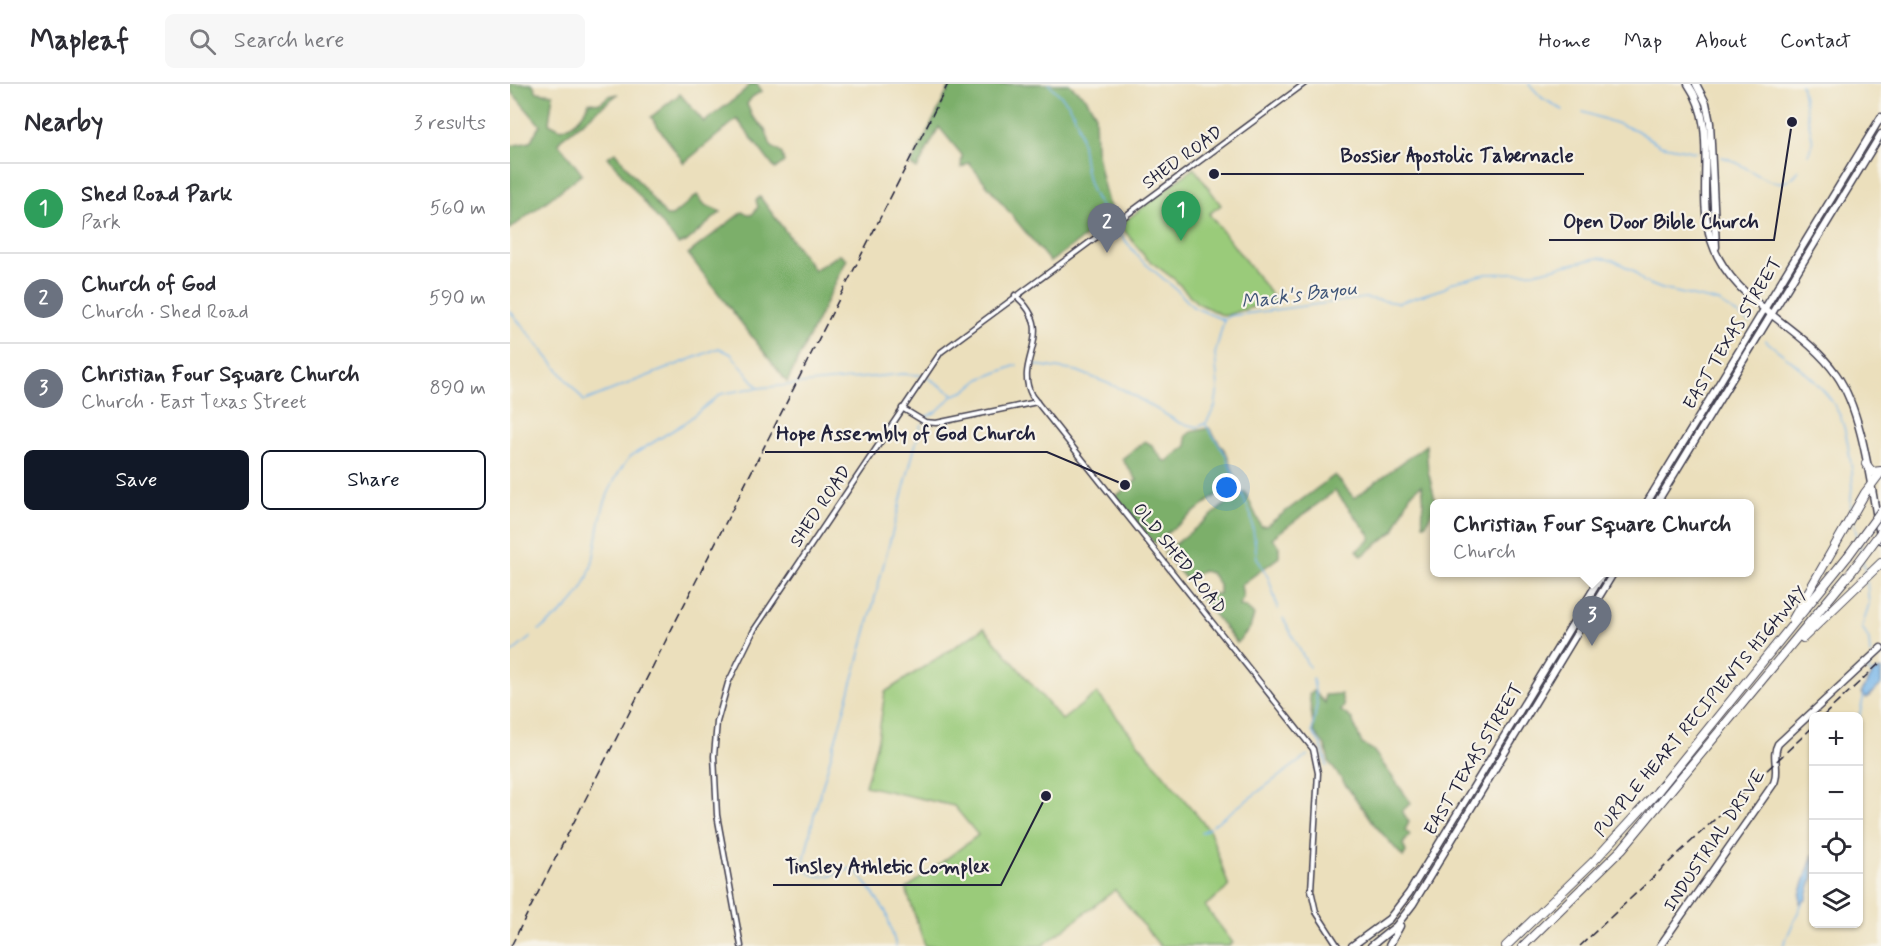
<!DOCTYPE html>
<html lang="en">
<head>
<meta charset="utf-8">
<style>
  body { margin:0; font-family:Mynerve,sans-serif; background:#f7f7f7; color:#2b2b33 }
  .controls { position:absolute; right:18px; bottom:18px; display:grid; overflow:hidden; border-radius:9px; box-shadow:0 2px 4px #0004 }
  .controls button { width:54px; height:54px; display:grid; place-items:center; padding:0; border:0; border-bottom:2px solid #e1e1e2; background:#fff; color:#2b2b33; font:30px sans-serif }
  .you { position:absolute; left:717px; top:404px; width:21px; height:21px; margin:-15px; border:4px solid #fff; border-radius:50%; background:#1a73e8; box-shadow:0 0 0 9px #1a73e833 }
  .badge { display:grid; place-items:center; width:39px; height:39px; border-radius:50%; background:#111827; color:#fff; font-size:20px; font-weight:700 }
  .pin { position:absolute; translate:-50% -50px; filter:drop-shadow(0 2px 3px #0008) }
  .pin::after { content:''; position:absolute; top:32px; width:21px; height:18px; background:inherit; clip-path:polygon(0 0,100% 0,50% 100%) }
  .popup { position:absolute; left:920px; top:415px; width:324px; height:78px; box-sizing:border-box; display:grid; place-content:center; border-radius:9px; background:#fff; filter:drop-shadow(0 2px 4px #0005); font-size:20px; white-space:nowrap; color:#7c7c81 }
  .popup b { font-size:22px; color:#2b2b33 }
  .popup::after { content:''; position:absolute; left:50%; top:100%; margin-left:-12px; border:12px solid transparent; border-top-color:#fff }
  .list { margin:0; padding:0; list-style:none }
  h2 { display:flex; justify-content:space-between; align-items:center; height:78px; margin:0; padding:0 24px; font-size:26px }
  h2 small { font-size:20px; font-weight:400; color:#7c7c81 }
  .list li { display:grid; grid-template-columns:39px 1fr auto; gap:18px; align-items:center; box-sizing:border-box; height:90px; padding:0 24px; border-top:2px solid #e1e1e2 }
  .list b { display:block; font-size:22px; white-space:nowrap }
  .list p { margin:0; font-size:20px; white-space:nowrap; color:#7c7c81 }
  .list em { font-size:20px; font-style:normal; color:#7c7c81 }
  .actions { display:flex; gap:12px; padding:18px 24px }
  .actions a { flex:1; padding:14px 0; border:2px solid #111827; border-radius:9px; text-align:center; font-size:21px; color:#111827 }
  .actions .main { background:#111827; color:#fff }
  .icon { flex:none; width:33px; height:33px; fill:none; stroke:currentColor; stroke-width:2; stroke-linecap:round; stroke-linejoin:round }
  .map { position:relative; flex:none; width:1371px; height:862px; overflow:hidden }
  header { display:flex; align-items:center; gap:36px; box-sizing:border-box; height:84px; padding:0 30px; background:#fff; border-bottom:2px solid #e1e1e2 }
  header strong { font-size:28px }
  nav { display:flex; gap:33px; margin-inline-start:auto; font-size:21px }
  .search { width:420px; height:54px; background:#f7f7f7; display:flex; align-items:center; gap:15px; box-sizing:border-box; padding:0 21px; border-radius:9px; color:#7c7c81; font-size:22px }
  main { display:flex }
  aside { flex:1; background:#fff }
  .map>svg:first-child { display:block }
</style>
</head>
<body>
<header>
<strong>Mapleaf</strong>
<div class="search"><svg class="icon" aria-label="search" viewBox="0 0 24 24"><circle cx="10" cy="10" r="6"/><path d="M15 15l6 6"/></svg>Search here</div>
<nav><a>Home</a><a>Map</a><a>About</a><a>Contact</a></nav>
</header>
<main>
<aside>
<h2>Nearby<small>3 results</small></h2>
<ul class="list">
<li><span class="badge" style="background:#2e9e5b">1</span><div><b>Shed Road Park</b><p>Park</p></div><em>560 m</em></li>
<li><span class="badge" style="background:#6b7280">2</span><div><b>Church of God</b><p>Church · Shed Road</p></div><em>590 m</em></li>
<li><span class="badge" style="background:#6b7280">3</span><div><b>Christian Four Square Church</b><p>Church · East Texas Street</p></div><em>890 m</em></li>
</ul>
<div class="actions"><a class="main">Save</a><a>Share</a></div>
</aside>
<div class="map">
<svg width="1371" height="862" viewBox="0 0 1371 862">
  <rect width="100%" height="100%" fill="#f7f3e8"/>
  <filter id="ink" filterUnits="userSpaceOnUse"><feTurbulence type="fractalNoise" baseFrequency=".0167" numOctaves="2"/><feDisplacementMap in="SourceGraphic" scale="12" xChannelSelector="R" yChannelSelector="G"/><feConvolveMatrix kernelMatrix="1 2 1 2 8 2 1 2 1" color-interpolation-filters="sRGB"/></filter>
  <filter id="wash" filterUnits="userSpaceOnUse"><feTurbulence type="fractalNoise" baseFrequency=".008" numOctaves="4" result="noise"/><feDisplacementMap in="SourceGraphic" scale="24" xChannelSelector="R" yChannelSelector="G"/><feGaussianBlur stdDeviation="1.35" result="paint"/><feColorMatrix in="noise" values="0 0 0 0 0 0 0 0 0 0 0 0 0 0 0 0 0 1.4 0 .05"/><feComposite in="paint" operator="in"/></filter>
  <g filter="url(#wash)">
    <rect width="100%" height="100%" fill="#ebdfbc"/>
    <g fill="#9acb7a" stroke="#5e765a" stroke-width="1.5">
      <path d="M684,84L711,121L699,130L766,216L714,232L687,219L664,195L636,174L610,141Z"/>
      <path d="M474,544L552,636L587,609L700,747L719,803L695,822L723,859L718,862H650L605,806L532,862H415L396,805L468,751L444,722L355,702L368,655L375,608Z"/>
    </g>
    <g fill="#7baf6a" stroke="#4e6852" stroke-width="1.5">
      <path d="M0,0H23L27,8L43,10L39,39L51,45C65,41 74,31 79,18L90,19L99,12L108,10L50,56L49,60L72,90L0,145V62L20,58L30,41L0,6Z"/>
      <path d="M240,0H247L252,7L242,13L237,20L242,32L255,45L261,62L272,70L274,78L265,85L227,35L174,79L141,33L170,10L194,38L230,11Z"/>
      <path d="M441,0H559L576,14L585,29L586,64L591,91L598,119L605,131L540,178L459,79L451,84L452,71L429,43L407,85L401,81Z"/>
      <path d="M105,68L156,132H162L187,111L195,121L211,128L176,158L168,160L98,73Z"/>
      <path d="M250,113L304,186L330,170L337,175L277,298L178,170L232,128L242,131L248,123L246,116Z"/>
      <path d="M699,344L717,370L726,396L644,459L606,412L627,396L612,375L635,357L640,360L654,377H657L677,362L676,352L681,348Z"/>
      <path d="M916,361L918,387L926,419L916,440H913C911,427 916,411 911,401L900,411L884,447L852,472L847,466L860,456V451L825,407L762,454L769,462V473L731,501L733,514L729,522L735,523L744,531L740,544L727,559L690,513L696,509L709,510V500L701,489L693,487L676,495L654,469L716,420L735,408L751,442H756L825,391L844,414Z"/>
      <path d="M803,607L815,619V611L831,610L834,622L831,627L842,635L852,660L863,666L901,719L892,727L899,738L895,746L900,751L893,760L896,768L893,773L863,739L819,678L815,661L804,648L799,610Z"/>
    </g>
    <g fill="#76b5ea" stroke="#4c6c92" stroke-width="1.5">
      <path d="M1371,586V601L1357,614L1351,609L1364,588Z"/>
      <path d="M1303,770V794L1296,816L1290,819V811Z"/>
    </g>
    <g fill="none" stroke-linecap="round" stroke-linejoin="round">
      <g stroke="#76b5ea" stroke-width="1.5">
        <path d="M539,0C546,8 556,15 561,24C581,60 564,95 598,132"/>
        <path d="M1019,0L1032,14L1053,26"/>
        <path d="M1291,0L1303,59L1298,70"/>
        <path d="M1073,28L1126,46L1150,61L1185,68"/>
        <path d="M1212,73C1237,77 1267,119 1289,86"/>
        <path d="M607,146L631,176L667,206L683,223L714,236L719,232L855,214L888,219L935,204L940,199L976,190L1027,188L1088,174L1103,176L1124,187L1134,198L1152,205L1209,218L1240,239"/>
        <path d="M0,227L74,317L209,264L221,270L249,304"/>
        <path d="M1255,256C1281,278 1322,303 1333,340C1338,354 1339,371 1342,386C1344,400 1339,414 1341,428"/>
        <path d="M525,281L567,287L614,306L670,339L688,343L696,339L705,323L708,304L705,270L714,236"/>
        <path d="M417,293L443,310"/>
        <path d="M414,334L426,328L444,311L455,307L470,295L507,281"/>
        <path d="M696,341L716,371L727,401"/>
        <path d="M731,408L741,431L747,474L759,495L768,525"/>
        <path d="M1343,435L1348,456"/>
        <path d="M1350,460L1351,470"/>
        <path d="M1353,477L1356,490"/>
        <path d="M1357,498L1359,520L1352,543L1359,556L1360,570"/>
        <path d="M773,534L799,583"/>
        <path d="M29,546C46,534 65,520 74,501C85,480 86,456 91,433C95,413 107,387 121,372L173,340L211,310L238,305L392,290L411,291"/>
        <path d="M0,570L21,553"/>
        <path d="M1361,578L1358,587L1363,591"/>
        <path d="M803,595L807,620L802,648L811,660L817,682"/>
        <path d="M1348,638L1354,611"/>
        <path d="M703,741L798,671"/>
        <path d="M691,749L699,744"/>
        <path d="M386,862L376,828L346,785L344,783C329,789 313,798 298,788L294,777L304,731L347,581L411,340"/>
        <path d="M1273,862L1293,817"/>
      </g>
    </g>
  </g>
  <g filter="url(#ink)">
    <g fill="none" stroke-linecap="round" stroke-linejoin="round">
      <g stroke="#403e4e" stroke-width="7">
        <g id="minor">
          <path d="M505,211C550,250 502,275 522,312L803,665L808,689L801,806L806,828L828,862"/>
          <path d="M392,324L415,338L426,339L527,318"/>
          <path d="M231,862L207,731L204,672L207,638L218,599L244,546L431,268L794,0"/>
        </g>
      </g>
      <g stroke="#403e4e" stroke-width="9">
        <g id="major">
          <path d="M1178,0C1210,46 1185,105 1201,156C1220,218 1290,239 1326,290C1354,329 1361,407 1371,456"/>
          <path d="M1186,0L1196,19L1200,39L1206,163"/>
          <path d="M1136,420L1371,33"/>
          <path d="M1146,420L1371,50"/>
          <path d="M842,862L879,835L899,809L1094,488"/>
          <path d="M861,862L886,842L903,820L1104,488"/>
          <path d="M879,862L890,842"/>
          <path d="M1150,862L1264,699C1270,685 1261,673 1268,660L1371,564"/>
        </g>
      </g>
      <g stroke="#403e4e" stroke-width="10">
        <g id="highway">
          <path d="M1356,380L1362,388L1371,387"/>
          <path d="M1283,535L1355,409L1371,388"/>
          <path d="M1293,554L1371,479"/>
          <path d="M996,862L1083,778L1147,708L1338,472"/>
          <path d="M1013,862L1112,765L1342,487"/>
        </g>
      </g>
      <use href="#minor" stroke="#fff" stroke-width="4"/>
      <use href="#major" stroke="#fff" stroke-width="6"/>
      <use href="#highway" stroke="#fff" stroke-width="8"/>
      <g stroke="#22223b" stroke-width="1.5" stroke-dasharray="9 4.5" stroke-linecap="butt">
        <path d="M1313,632L1371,578"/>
        <path d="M1,862L438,0"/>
        <path d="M1070,862L1304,642"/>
      </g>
      <g stroke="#403e4e" stroke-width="10" stroke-linecap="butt">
        <g id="highway-bridge">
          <path d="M1338,472L1371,427"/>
          <path d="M1342,487L1371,448"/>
        </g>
      </g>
      <use href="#highway-bridge" stroke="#fff" stroke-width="8"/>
    </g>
  </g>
  <g text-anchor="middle" stroke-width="4.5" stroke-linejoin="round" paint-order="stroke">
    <g font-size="18" fill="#22223b" stroke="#f7f3e8">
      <text transform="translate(672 73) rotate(-36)" y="6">SHED ROAD</text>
      <text transform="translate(1222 249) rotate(-59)" y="6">EAST TEXAS STREET</text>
      <text transform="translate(310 422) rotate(-56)" y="6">SHED ROAD</text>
      <text transform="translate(670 474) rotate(51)" y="6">OLD SHED ROAD</text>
      <text transform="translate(1190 627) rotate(-50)" y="6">PURPLE HEART RECIPIENTS HIGHWAY</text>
      <text transform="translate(963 675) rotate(-59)" y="6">EAST TEXAS STREET</text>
      <text transform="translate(1204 756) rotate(-56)" y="6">INDUSTRIAL DRIVE</text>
    </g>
    <g font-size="20" font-style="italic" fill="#3f5578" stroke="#f7f3e8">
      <text transform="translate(789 210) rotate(-7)" y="7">Mack's Bayou</text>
    </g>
  </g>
  <path fill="none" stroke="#22223b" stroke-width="2" d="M704 90L821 90H1074M1282 38L1264 156H1039M615 401L537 368H255M536 712L491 801H263"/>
  <g fill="#22223b" stroke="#f7f3e8" stroke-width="2">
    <circle cx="704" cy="90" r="6"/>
    <circle cx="1282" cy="38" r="6"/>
    <circle cx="615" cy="401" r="6"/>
    <circle cx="536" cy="712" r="6"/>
  </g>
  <g font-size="20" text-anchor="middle" font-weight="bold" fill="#22223b" stroke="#f7f3e8" stroke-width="4.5" stroke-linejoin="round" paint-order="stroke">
    <text x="947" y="78">Bossier Apostolic Tabernacle</text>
    <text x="1151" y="144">Open Door Bible Church</text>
    <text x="396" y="356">Hope Assembly of God Church</text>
    <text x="377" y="789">Tinsley Athletic Complex</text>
  </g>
</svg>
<div class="controls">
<button>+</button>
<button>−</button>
<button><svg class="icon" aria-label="locate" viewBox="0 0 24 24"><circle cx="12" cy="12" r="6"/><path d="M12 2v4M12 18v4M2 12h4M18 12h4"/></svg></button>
<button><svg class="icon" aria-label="layers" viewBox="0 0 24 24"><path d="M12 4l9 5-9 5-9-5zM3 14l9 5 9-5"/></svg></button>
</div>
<div class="you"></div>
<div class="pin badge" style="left:671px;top:157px;background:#2e9e5b">1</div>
<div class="pin badge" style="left:597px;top:169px;background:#6b7280">2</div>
<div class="pin badge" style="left:1082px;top:562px;background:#6b7280">3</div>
<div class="popup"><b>Christian Four Square Church</b>Church</div>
</div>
</main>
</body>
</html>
